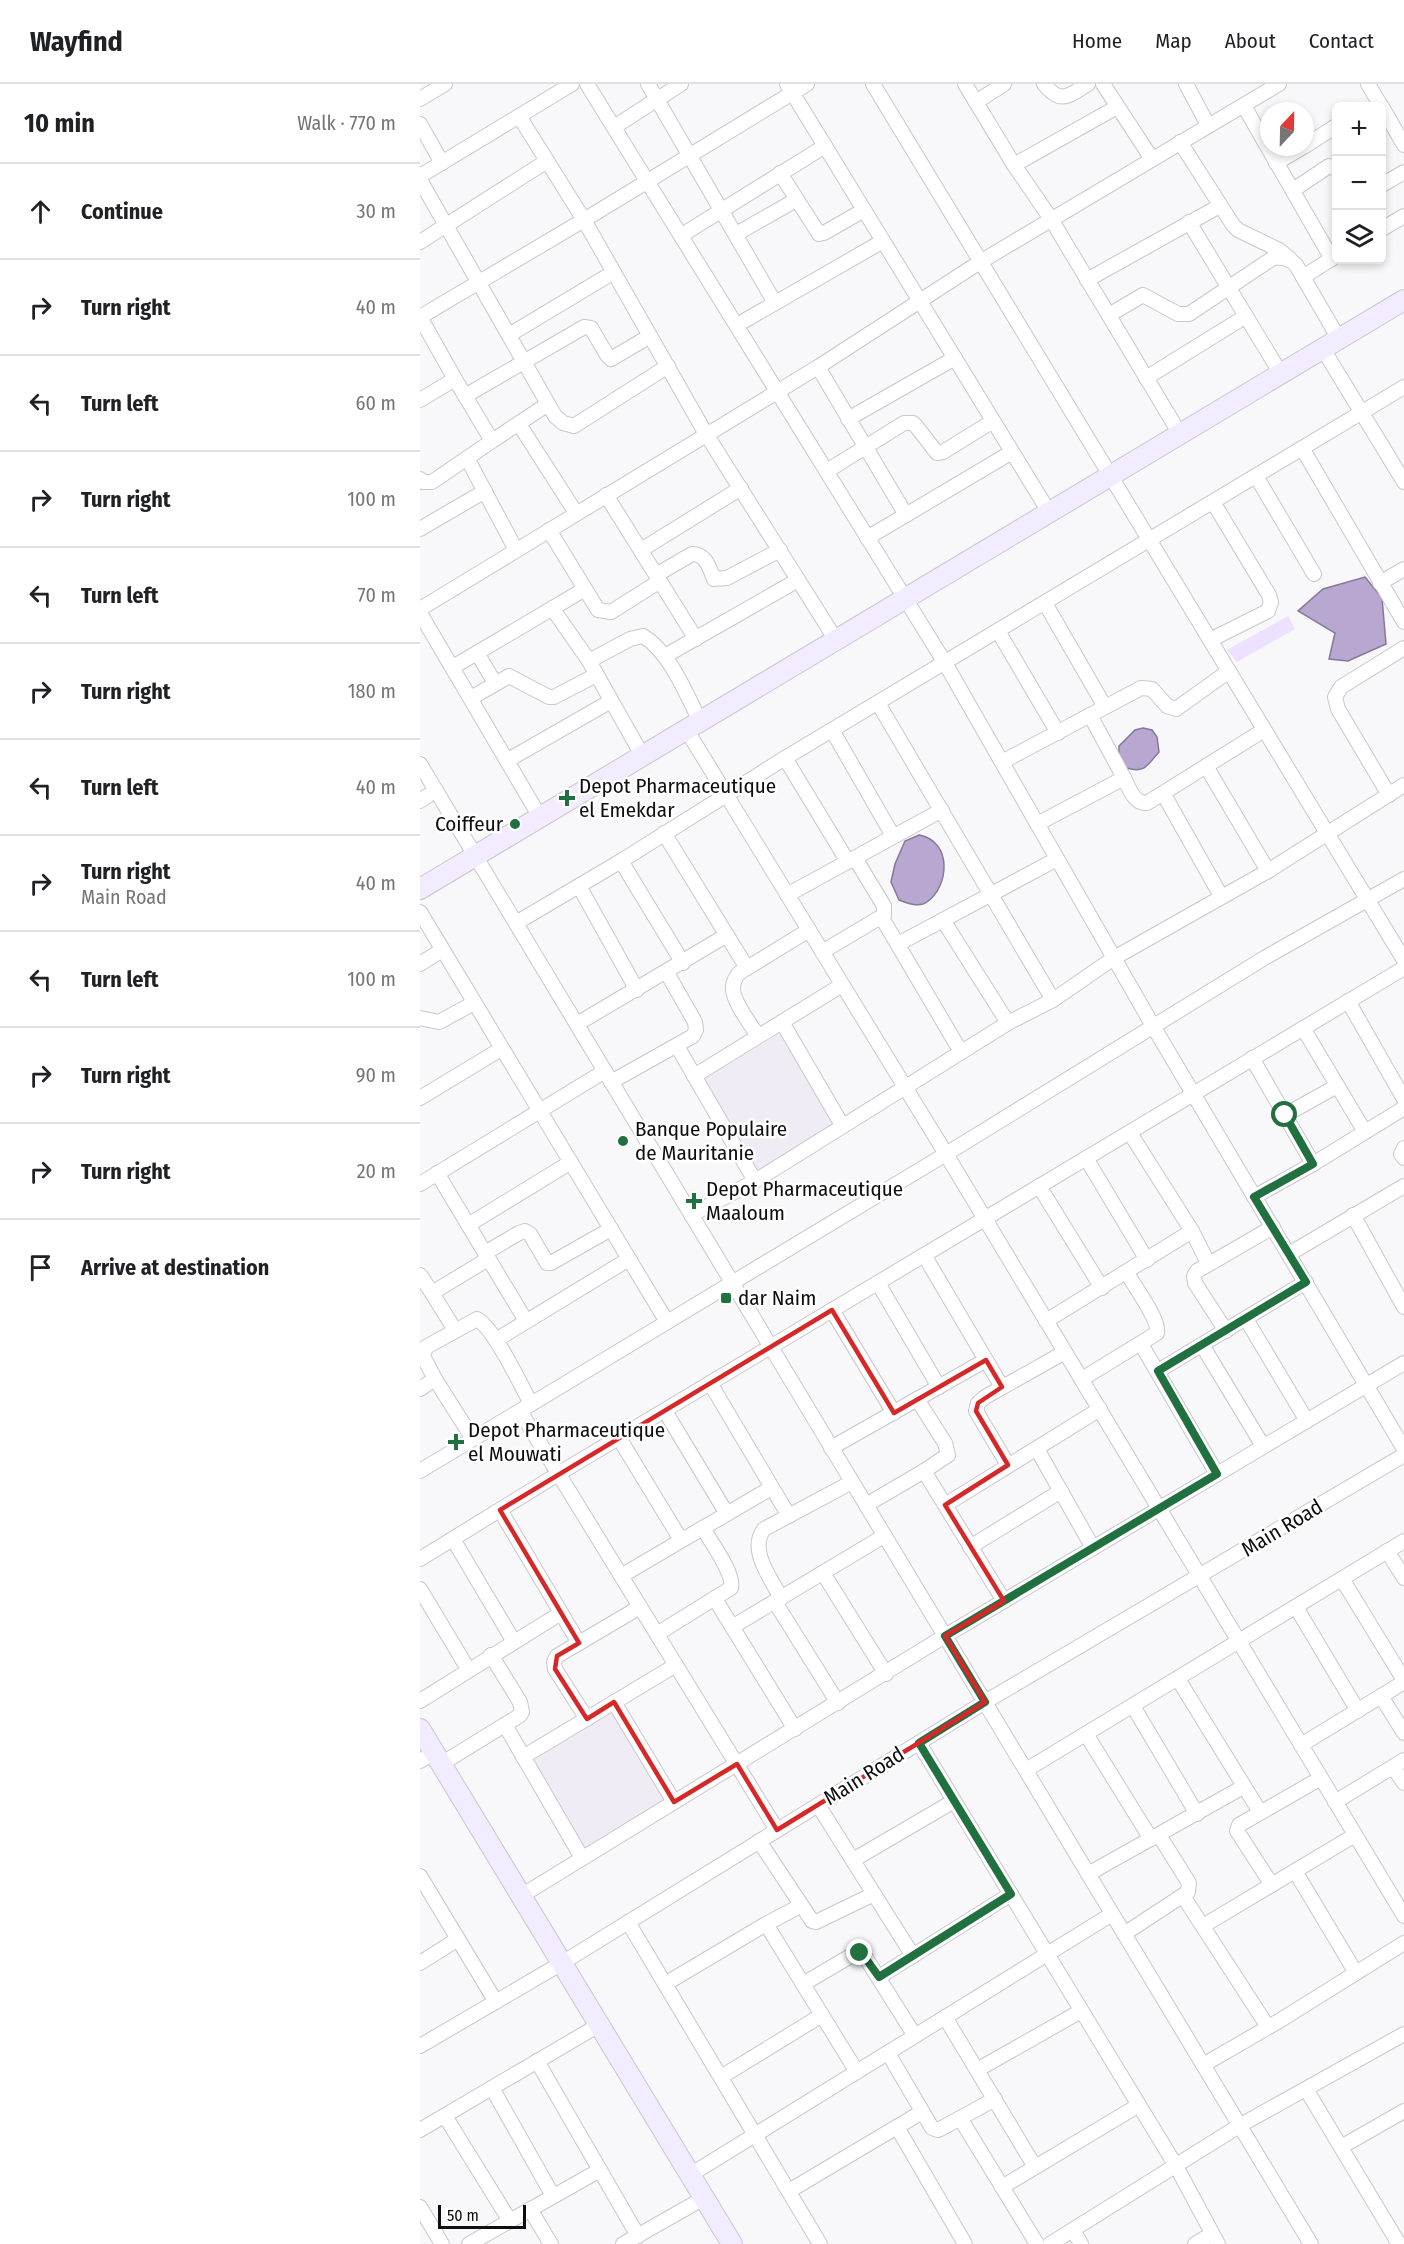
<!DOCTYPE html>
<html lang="en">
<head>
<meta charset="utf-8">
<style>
  body { margin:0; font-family:"Fira Sans Condensed",sans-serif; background:#f2f2f2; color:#202124 }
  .controls { position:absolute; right:18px; top:18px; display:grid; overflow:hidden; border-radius:9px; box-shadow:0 3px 9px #0003 }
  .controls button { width:54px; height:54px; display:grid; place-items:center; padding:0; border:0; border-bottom:2px solid #e0e0e0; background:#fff; color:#202124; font:30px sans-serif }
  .compass { position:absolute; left:840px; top:18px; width:54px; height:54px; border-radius:50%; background:#fff; box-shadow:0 3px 9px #0003; rotate:22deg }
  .scale { position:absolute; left:18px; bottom:15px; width:88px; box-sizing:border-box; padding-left:6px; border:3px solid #0f0e0f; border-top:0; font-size:16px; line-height:21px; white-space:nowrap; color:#0f0e0f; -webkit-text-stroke:4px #fff; paint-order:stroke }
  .stop { position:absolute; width:18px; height:18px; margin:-14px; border:4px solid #217040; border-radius:50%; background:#fff }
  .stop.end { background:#217040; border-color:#fff; box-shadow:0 2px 6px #0008 }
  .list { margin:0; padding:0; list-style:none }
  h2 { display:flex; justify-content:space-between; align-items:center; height:78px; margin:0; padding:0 24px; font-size:26px }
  h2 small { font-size:20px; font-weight:400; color:#757577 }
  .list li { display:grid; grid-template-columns:39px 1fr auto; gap:18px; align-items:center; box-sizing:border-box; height:96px; padding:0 24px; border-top:2px solid #e0e0e0 }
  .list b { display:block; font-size:22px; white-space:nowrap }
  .list p { margin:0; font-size:20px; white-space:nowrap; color:#757577 }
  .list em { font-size:20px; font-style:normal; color:#757577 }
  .icon { flex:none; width:33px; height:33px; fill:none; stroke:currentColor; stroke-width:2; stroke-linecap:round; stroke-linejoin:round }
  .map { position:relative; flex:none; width:984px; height:2160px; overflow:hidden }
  header { display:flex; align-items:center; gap:36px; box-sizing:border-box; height:84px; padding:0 30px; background:#fff; border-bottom:2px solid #e0e0e0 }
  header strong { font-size:28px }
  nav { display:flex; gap:33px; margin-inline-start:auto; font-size:21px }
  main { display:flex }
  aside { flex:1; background:#fff }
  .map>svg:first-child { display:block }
</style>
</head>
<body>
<header>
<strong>Wayfind</strong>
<nav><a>Home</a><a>Map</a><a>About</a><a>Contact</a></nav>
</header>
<main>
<aside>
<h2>10 min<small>Walk · 770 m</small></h2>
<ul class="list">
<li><svg class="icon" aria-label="ahead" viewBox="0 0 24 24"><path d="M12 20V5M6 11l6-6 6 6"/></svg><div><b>Continue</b></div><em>30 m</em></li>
<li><svg class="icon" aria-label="right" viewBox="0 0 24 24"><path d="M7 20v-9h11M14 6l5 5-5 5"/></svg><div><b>Turn right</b></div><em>40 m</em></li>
<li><svg class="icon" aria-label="left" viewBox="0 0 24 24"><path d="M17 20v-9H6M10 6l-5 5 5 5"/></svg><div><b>Turn left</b></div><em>60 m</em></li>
<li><svg class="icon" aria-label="right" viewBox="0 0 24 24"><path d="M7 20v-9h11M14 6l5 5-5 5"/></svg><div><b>Turn right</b></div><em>100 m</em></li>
<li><svg class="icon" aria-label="left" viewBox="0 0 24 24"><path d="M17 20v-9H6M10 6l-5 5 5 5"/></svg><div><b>Turn left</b></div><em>70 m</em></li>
<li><svg class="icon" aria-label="right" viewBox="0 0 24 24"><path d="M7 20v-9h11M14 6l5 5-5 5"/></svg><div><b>Turn right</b></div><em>180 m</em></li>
<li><svg class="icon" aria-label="left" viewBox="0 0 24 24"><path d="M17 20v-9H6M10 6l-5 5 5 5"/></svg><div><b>Turn left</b></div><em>40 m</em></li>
<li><svg class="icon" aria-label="right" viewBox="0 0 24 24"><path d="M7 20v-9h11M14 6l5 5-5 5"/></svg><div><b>Turn right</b><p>Main Road</p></div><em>40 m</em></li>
<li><svg class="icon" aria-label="left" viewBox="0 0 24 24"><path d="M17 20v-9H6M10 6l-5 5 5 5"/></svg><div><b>Turn left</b></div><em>100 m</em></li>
<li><svg class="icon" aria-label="right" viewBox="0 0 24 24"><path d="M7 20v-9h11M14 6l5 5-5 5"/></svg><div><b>Turn right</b></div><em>90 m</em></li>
<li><svg class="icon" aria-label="right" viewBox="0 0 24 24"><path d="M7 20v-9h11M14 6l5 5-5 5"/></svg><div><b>Turn right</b></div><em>20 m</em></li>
<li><svg class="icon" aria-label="arrive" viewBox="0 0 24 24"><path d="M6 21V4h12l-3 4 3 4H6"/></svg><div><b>Arrive at destination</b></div></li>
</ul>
</aside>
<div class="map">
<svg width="984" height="2160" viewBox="0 0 984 2160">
  <rect width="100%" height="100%" fill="#f8f7fa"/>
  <g fill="#efecf6">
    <path d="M360,949L417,1043L338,1091L280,997Z"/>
    <path d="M192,1628L246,1719L165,1767L110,1677Z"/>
  </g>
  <path fill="#ece1fe" d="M868,532L875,545L817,578L807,566Z"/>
  <g fill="#b7a7d1" stroke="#857997" stroke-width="1.5">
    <path d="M945,493L962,514L966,560L928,577L909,575L915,549L878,527L903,505Z"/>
    <path d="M723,644L732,646L737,653L739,668C726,683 724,690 704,683L699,674V662L715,646Z"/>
    <path d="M499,751C533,757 529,803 507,818C499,824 487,819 479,816L471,798L475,780L485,757Z"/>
  </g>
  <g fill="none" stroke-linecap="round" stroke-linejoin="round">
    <g stroke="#c8c7ca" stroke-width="16">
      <g id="street">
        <path d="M167,0L525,579L733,942L984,1365"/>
        <path d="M228,0L355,219"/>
        <path d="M367,0L629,428"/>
        <path d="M453,0L984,876"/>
        <path d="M545,0L594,81L631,135L760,350"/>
        <path d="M624,0C641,21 648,12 668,0"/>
        <path d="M683,0L732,75"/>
        <path d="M766,0L788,41"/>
        <path d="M948,0L961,22"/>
        <path d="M0,15L25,0"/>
        <path d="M556,18L584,0"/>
        <path d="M824,22L912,175"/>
        <path d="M962,23L984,61"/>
        <path d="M99,32L164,136L286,350L416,556"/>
        <path d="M0,40L22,79"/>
        <path d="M194,43L261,0"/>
        <path d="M760,58L813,141L818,146L859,166L870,175"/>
        <path d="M885,62L916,42"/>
        <path d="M856,79L883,63"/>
        <path d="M594,81L697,23"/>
        <path d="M360,89L399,150L404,149L444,126"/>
        <path d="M0,92L152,0"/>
        <path d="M0,96L135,332L143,339L154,342L248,282"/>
        <path d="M962,101L984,88"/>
        <path d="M873,106L909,82L916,85"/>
        <path d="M769,138L861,290"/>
        <path d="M962,145L984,132"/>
        <path d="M316,150L376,116"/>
        <path d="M262,151L405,62"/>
        <path d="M0,158L127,77"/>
        <path d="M883,193L916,172"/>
        <path d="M667,196L796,124L798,120"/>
        <path d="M689,231L723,211L758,230H769L853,174C863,173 869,174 876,181L919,255"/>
        <path d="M0,233L164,136L387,0"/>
        <path d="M0,233L35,295L0,316"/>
        <path d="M317,241L463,157"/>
        <path d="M89,251L194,188"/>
        <path d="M903,265L984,398"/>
        <path d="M398,283L486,431"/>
        <path d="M726,294L826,232"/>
        <path d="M35,295L72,357L128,320"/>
        <path d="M45,312L164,243L171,244L187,271L191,275L230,252"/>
        <path d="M428,335L535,274"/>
        <path d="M99,340L156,429"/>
        <path d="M882,364L984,538"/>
        <path d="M47,374L96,466"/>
        <path d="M407,387L484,339H493L496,342L517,369L523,368L573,337"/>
        <path d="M836,392L894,490"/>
        <path d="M0,395L3,398H12L72,357"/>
        <path d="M186,411L276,555"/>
        <path d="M0,445L65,407"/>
        <path d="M129,446L178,526L191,528L240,497"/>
        <path d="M447,454L592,368"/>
        <path d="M221,466L321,404"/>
        <path d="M236,491L272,470C286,470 289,483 294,495L307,494L360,466"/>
        <path d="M960,499L984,485"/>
        <path d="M625,519L685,623"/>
        <path d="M132,524L169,577L222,671"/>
        <path d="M0,525L398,283L560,178L859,0"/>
        <path d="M0,529L120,733"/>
        <path d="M578,547L638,649"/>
        <path d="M790,556L848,527L851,518L849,511L793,418"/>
        <path d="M57,569L75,599"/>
        <path d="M245,572L378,496"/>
        <path d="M169,577L210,555L223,552C250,568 266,610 280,637"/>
        <path d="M33,583L165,505"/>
        <path d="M51,614L89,592L129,613H134L176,591"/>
        <path d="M458,619L633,916"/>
        <path d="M266,645L526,1070L984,1832"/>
        <path d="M412,646L473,752"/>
        <path d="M365,674L428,778"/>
        <path d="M88,676L191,617"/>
        <path d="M582,678L721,604L732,605L747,622L756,625L809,587"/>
        <path d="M0,680L891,2160"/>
        <path d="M786,682L848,787"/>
        <path d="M704,694C709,704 714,720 727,719L844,646"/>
        <path d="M743,709L801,812"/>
        <path d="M969,711L918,625L915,613L921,603L984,564"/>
        <path d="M0,717L16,706"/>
        <path d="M617,740L704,694L670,631"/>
        <path d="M244,749L327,884"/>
        <path d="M201,777L263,879"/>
        <path d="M159,802L217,906"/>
        <path d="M367,811L522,726"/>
        <path d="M0,828L247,1238"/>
        <path d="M462,834L541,968"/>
        <path d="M523,836L588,939"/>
        <path d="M96,839L201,777L365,674L984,303"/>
        <path d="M478,860L637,775"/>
        <path d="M402,868L464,831V822L435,774"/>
        <path d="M0,880L22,866"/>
        <path d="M928,917L984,1015"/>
        <path d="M0,934L19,938L54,919"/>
        <path d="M362,938L422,1041"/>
        <path d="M157,940L307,851"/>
        <path d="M883,944L945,1048"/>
        <path d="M338,952C331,941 311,915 313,903C313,898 316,893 319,889L389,846"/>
        <path d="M257,962L335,1097"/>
        <path d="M832,974L893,1080"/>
        <path d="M274,992L422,901"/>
        <path d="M191,998L273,952L276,946L275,938L247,889"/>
        <path d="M0,1014L81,965"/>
        <path d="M865,1031L917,1002"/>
        <path d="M710,1049L772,1147L788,1179"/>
        <path d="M984,1064L981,1070L984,1074"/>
        <path d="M666,1074L727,1176"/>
        <path d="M17,1089L106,1237"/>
        <path d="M0,1100L185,987"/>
        <path d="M619,1102L682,1204"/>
        <path d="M834,1113L893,1080L984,1024"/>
        <path d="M271,1131L335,1097L588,939L633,916L694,874L848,787L984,701"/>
        <path d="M933,1131L984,1223"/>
        <path d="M48,1141L151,1078"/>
        <path d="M65,1169L99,1149L105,1147L110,1150L127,1179H131L191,1145"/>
        <path d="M869,1170L984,1102"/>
        <path d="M504,1171L582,1303"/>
        <path d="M0,1191L12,1209L68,1175"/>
        <path d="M458,1199L519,1303"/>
        <path d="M12,1209L35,1246"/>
        <path d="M412,1226L474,1329"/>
        <path d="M826,1235L887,1337"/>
        <path d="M626,1237L772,1147"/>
        <path d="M806,1247L775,1199L774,1192L777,1187L853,1143"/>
        <path d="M76,1256L209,1175"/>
        <path d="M721,1260L797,1390"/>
        <path d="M782,1261L843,1362"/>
        <path d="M738,1287L886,1198"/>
        <path d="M662,1295L737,1249C740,1236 714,1202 707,1189"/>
        <path d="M290,1299L369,1432"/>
        <path d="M0,1305L15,1295"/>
        <path d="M100,1327L357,1746"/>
        <path d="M245,1327L307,1430"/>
        <path d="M199,1354L261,1456"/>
        <path d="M53,1355L15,1295L3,1272L6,1263L57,1235C74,1244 101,1301 111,1320"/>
        <path d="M411,1364L566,1276"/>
        <path d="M617,1365L673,1464"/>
        <path d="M588,1381L556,1327L558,1319L565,1313L645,1268"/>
        <path d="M0,1387L526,1070L846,873L984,795"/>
        <path d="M504,1387L584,1517"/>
        <path d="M446,1421L504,1387L528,1371L525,1359L497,1315"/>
        <path d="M525,1421L680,1325"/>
        <path d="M80,1426L159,1559"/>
        <path d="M33,1455L94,1558"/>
        <path d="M550,1463L641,1407"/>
        <path d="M967,1467L984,1494"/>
        <path d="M0,1475L138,1390L984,884"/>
        <path d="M403,1489L466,1590"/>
        <path d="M201,1492L351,1404"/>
        <path d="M922,1495L984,1596"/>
        <path d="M0,1505L48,1585"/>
        <path d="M361,1514C351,1494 328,1466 344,1445L432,1398"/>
        <path d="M295,1515L375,1645"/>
        <path d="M355,1518L418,1619"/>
        <path d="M876,1523L938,1627"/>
        <path d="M312,1543L464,1452"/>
        <path d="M237,1550L311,1504C315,1490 290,1457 283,1444"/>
        <path d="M758,1595L840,1728"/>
        <path d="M961,1612L984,1649"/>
        <path d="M0,1617L141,1529"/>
        <path d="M194,1618L254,1718"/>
        <path d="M713,1622L777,1730"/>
        <path d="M167,1635L135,1585L134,1578L137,1572L220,1523"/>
        <path d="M85,1641L162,1774"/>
        <path d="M666,1650L731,1755"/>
        <path d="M499,1659L756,2082L798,2160"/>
        <path d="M881,1661L984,1598"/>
        <path d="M103,1673L256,1581"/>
        <path d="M0,1677L14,1669"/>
        <path d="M21,1680L99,1632L102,1628L100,1618L71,1571"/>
        <path d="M973,1683L984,1699"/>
        <path d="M606,1686L984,1457"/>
        <path d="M915,1718L984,1676"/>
        <path d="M398,1721L493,1872"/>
        <path d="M339,1757L392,1837L396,1838L454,1810"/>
        <path d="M433,1776L534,1717"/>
        <path d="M875,1787L936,1889"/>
        <path d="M668,1790L823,1703"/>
        <path d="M0,1792L76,1918"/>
        <path d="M852,1801L817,1747L819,1741L901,1694"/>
        <path d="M101,1812L525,1552L984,1279"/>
        <path d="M763,1812L848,1943"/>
        <path d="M208,1838L400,2160"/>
        <path d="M346,1840L437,1988"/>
        <path d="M783,1842L935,1751"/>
        <path d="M704,1850L768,1808L769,1799L739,1751"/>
        <path d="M0,1879L38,1855"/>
        <path d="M459,1893L591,1810"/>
        <path d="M245,1900L346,1840L380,1822"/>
        <path d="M383,1900L434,1870L444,1871L495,1952"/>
        <path d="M525,1933L615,2083"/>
        <path d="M0,1962L142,1879L565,1618L984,1371"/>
        <path d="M468,1969L512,2044L518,2046L522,2044L575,2015"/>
        <path d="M117,1977L218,2152"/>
        <path d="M783,1981L859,1937L984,1859"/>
        <path d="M557,1986L661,1927"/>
        <path d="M301,1993L402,1931"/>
        <path d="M72,2004L133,2112"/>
        <path d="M886,2005L979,2160"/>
        <path d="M25,2032L90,2137"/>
        <path d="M540,2034L617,2160"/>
        <path d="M477,2043L545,2160"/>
        <path d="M0,2046L179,1941"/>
        <path d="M921,2063L984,2027"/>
        <path d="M270,2091L692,1830"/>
        <path d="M582,2103L719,2021"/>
        <path d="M369,2107L502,2028"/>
        <path d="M0,2123L22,2160"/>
        <path d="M110,2125L131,2160"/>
        <path d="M653,2146L661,2160"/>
        <path d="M49,2160L180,2086"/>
        <path d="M203,2160L284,2114"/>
        <path d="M630,2160L819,2042L984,1950"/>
        <path d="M775,2160L792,2150"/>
      </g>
    </g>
    <g stroke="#c8c7ca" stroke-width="22">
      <g id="secondary">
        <path d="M0,805L984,216"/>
        <path d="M0,1645L312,2160"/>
      </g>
    </g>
    <use href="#street" stroke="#fff" stroke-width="14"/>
    <use href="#secondary" stroke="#f3ebff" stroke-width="20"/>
  </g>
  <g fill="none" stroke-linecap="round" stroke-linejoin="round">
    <path stroke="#217040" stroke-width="8" d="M440,1869L444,1872L459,1893L591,1810L499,1659L565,1618L525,1552L797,1390L738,1287L886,1198L834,1113L893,1080L865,1031"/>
  </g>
  <path fill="none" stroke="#d62828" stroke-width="4.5" stroke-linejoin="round" d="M412,1226L474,1329L566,1276L582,1303L558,1319L556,1327L588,1381L525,1421L584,1517L525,1552L565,1618L357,1746L317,1680L254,1718L194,1618L167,1635L135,1585L137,1572L159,1559L80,1426Z"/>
  <g fill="#217040" stroke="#fff" stroke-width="2">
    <path d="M144 705h6v6h6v6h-6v6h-6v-6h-6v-6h6z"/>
    <circle cx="95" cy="740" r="6"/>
    <circle cx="203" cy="1057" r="6"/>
    <path d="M271 1108h6v6h6v6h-6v6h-6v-6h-6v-6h6z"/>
    <rect x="300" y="1208" width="12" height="12" rx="3"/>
    <path d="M33 1349h6v6h6v6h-6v6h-6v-6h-6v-6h6z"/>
  </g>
  <g text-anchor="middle" stroke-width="5" stroke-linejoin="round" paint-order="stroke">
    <g font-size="21" fill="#0f0e0f" stroke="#fff" text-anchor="start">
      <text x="159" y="709">Depot Pharmaceutique<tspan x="159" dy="24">el Emekdar</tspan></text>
      <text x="83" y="747" text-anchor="end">Coiffeur</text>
      <text x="215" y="1052">Banque Populaire<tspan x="215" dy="24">de Mauritanie</tspan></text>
      <text x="286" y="1112">Depot Pharmaceutique<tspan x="286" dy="24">Maaloum</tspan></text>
      <text x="318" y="1221">dar Naim</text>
      <text x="48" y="1353">Depot Pharmaceutique<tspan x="48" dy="24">el Mouwati</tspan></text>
    </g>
    <g font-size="21" fill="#0f0e0f" stroke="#fff">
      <text transform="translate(862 1444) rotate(-31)" y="7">Main Road</text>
      <text transform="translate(444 1692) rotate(-32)" y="7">Main Road</text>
    </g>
  </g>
</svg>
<div class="controls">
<button>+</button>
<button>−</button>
<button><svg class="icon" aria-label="layers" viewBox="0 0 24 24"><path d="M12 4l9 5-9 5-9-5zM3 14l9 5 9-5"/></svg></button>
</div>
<svg class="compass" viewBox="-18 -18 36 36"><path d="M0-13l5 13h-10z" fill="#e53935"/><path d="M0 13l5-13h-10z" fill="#757577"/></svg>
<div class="scale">50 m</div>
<div class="stop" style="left:865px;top:1031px"></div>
<div class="stop end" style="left:440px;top:1869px"></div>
</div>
</main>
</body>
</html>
